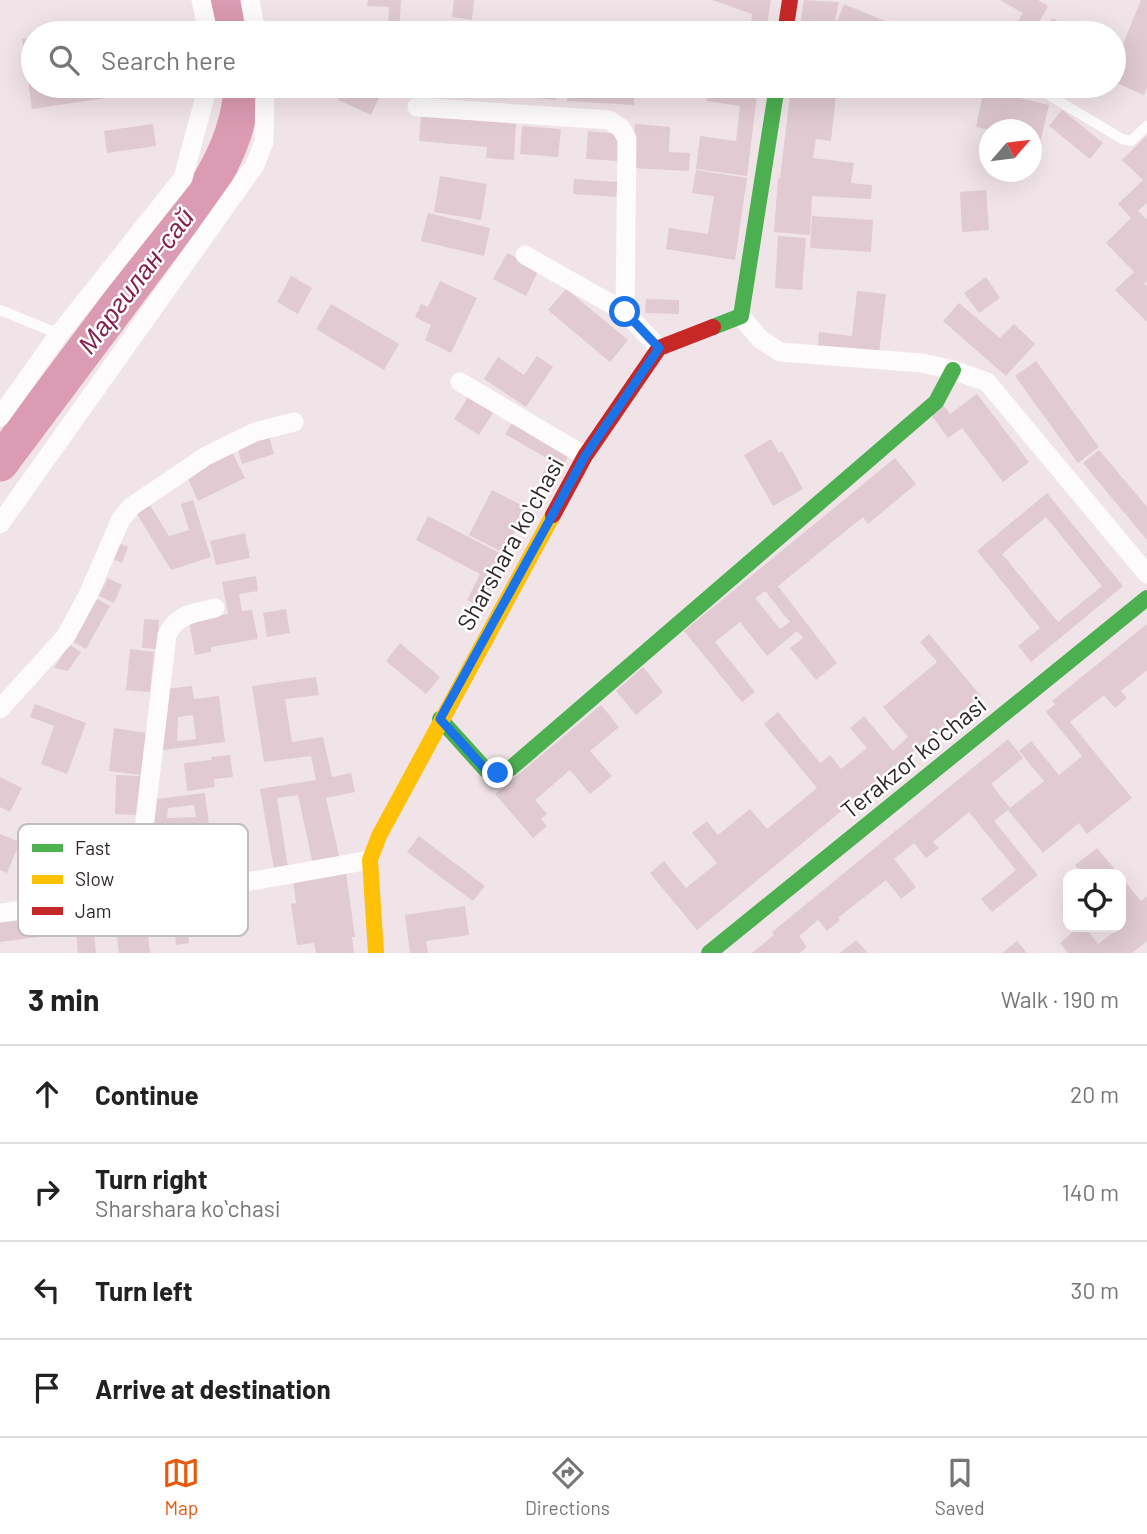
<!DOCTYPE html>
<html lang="en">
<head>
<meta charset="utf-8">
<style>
  body { margin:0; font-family:Barlow,sans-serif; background:#f2f2f2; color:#222 }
  .controls { position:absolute; right:21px; bottom:21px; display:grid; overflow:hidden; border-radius:14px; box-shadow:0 7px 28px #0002 }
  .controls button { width:63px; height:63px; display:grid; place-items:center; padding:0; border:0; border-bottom:2px solid #e0e0e0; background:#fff; color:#222; font:35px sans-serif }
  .compass { position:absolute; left:979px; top:119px; width:63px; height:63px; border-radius:50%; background:#fff; box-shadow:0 7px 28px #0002; rotate:62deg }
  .stop { position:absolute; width:21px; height:21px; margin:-16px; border:5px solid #1a73e8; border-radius:50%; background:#fff }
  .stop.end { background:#1a73e8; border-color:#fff; box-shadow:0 2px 7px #0008 }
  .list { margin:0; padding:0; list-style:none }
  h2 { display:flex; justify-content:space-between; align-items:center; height:91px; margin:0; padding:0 28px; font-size:30px }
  h2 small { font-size:23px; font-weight:400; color:#767676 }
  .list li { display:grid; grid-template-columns:46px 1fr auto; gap:21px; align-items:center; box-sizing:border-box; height:98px; padding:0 28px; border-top:2px solid #e0e0e0 }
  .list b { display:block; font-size:26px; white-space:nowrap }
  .list p { margin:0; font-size:23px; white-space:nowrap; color:#767676 }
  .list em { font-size:23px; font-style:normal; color:#767676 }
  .icon { flex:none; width:38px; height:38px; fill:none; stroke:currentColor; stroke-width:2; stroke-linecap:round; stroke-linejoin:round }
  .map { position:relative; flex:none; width:1147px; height:953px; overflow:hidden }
  .search { position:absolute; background:#fff; box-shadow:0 7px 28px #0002; left:21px; right:21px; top:21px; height:77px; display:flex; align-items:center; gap:18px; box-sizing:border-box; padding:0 24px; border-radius:38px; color:#767676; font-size:26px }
  .sheet { height:483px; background:#fff }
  nav { display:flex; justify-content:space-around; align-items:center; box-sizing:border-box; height:98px; border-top:2px solid #e0e0e0; background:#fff; font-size:19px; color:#767676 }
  nav a { display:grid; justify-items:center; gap:4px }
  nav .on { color:#ea580c }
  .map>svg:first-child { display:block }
</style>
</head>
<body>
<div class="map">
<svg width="1147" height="953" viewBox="0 0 1147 953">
  <rect width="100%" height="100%" fill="#f1e4e8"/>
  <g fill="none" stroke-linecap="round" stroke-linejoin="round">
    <g stroke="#db9bb2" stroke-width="37">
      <path d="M229,0L236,33"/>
      <path d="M0,463L211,181C228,152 241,120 242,86"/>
    </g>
  </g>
  <g fill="#e1cad2" fill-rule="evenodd">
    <path d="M368,0H401L399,33L388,32L389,7L367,6Z"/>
    <path d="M454,0H474L472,20L452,17Z"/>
    <path d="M712,0H771L766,33H750L752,14Z"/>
    <path d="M804,0L839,2L833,30L826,29V33H799Z"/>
    <path d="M1000,0H1038L1048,6L1033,33H1011L1023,13Z"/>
    <path d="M1141,0H1147V87L1144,95L1114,82V66Z"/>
    <path d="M844,4L885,21L880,33H846L834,28Z"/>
    <path d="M1052,18L1079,33H1044Z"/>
    <path d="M116,25L117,33H68V32Z"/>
    <path d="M33,37V86H125L126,95L32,109L22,39Z"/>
    <path d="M344,86H377L383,89L371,115L338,100Z"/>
    <path d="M473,86H557L556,100L473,91Z"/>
    <path d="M568,86H635L634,105L567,101Z"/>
    <path d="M709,86L758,87L747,176L696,169L700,136L736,141L740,106L707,101Z"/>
    <path d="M791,86H819L818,93L836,95L831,141L816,139L813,158L854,163L851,183L872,185L871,199L812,196L810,235L774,232L778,178L780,179Z"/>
    <path d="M984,89L1049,105L1040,143L1032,141V130H990L976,127Z"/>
    <path d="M1062,110L1103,143L1090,159L1049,126Z"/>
    <path d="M421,116L516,124L514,160L486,158L487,147L419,141Z"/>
    <path d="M153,124L156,146L107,153L104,131Z"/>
    <path d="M635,124L670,127L669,152L690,153L689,171L632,168Z"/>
    <path d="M522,126L561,129L558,157L520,154Z"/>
    <path d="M588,131L620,134L618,161L586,159Z"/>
    <path d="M1147,135V203L1138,211L1147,220V281L1144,284L1147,286V322L1115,290L1134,272L1106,243L1131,218L1118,204L1143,180L1122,160Z"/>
    <path d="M696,170L747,178L735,260L666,249L669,228L708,234L714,196L692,193Z"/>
    <path d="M440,176L487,184L481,220L434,212Z"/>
    <path d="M574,179L618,182L616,197L573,194Z"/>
    <path d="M986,190L989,230L962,232L960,192Z"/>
    <path d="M428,213L490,228L484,256L421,241Z"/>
    <path d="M812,216L873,220L871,252L810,248Z"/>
    <path d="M778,236L806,238L802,290L775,288Z"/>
    <path d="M507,253L539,269L526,296L493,279Z"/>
    <path d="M291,276L312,288L298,314L277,302Z"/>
    <path d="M986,277L1000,298L979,313L964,293Z"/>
    <path d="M440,281L477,298L451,353L425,340L431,325L415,317L421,304L428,307Z"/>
    <path d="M566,289L628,340L610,362L548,310Z"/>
    <path d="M857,291L886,294L879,353L818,346L819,332L852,336Z"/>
    <path d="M646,299L679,300V314L645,313Z"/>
    <path d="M959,303L1000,338L1014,324L1035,344L1006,376L943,321Z"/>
    <path d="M331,304L399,344L384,370L316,329Z"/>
    <path d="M537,356L553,367L526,407L484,379L498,357L524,375Z"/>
    <path d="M1036,361L1099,447L1078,463L1015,376Z"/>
    <path d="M470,394L495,410L479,435L454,419Z"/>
    <path d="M977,394L1029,462L1003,482L962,428L948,438L932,416L944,406L950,414Z"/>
    <path d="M513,421L570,453L551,486L539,479L550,460L505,434Z"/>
    <path d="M269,436L274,454L242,464L237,446Z"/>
    <path d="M771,439L779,453L782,451L803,489L773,506L744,455Z"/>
    <path d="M1099,450L1147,507V540L1083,463Z"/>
    <path d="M232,452L245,478L198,501L186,474Z"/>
    <path d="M895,458L916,484L868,524L863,517L778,586L837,663L816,680L790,648L803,638L797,631L767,656L740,622L715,642L755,692L742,702L684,631ZM765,591L790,622L780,629L755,598Z"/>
    <path d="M492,490L527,508L504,553L469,535Z"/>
    <path d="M1047,493L1123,586L1031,662L1018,646L1040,628L977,551ZM1046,517L1102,586L1058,622L1002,554Z"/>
    <path d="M193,500L211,557L171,570L137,514L149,504L169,536L189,530L181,504Z"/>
    <path d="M428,516L509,558L483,608L467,600L480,574L416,540Z"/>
    <path d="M245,533L250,558L216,565L210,541Z"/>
    <path d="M114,541L128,547L122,563L108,557Z"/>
    <path d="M256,576L258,591L239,594L242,611L252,610L258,639L211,647V652L195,655L189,621L228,614L222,582Z"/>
    <path d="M108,578L122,585L114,603L99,596Z"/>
    <path d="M97,599L110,606L86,649L73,642Z"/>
    <path d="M286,609L290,633L267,637L263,613Z"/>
    <path d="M144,619L159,620L157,649L142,648Z"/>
    <path d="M1147,624V670L1121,691L1127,698L1115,708L1104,695L1070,722L1132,798L1087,834L1079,823L1043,853L1008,810L994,821L1038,875L992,912L981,899L1016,870L969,812L933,842L939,848L926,858L914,843L894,859L916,887L901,899L886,880L838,918L840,920L827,931L818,920L799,936L807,947L800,953H752L774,935L772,932L1008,739L1023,758L991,784L1010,808L1044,781L1019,751L1031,741L1059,775L1082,756L1046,712L1055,704L1052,701Z"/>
    <path d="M929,634L981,696L697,930L650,873L664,861L686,888L717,863L692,833L707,821L718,835L750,809L767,829L817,788L764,724L778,712L820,763L830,755L841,769L867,748L850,728L864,716L893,751L908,737L883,707L937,662L920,642Z"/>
    <path d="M400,643L440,677L426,694L386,661Z"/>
    <path d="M69,644L81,652L68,671L54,668Z"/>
    <path d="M130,649L154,652L150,692L126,690Z"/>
    <path d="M643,667L663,692L636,715L616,691Z"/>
    <path d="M316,677L319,695L285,699L292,742L323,737L332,777L351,773L355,792L326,798L340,860L313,865L298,795L277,798L288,868L274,869L260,789L316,780L311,756L264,762L252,686Z"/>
    <path d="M192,686L194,699L219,696L225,742L163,750L166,689ZM193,715L196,739L177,741L178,717Z"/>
    <path d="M35,704L86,723L67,774L41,764L54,726L30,717Z"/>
    <path d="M601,705L619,727L590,751L612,776L590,794L570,770L535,800L547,814L541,819L547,826L533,838L495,794Z"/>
    <path d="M114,728L146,733L141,775L109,771Z"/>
    <path d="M230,755L233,777L214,779L215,787L187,791L184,763L212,760L211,757Z"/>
    <path d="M116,775L141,776L139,815L115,814Z"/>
    <path d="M0,777L22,788L10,812L0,807Z"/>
    <path d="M205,793L210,832L153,835L156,799ZM194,805L196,817L167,818L168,808Z"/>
    <path d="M0,834L20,842L7,873L0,870Z"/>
    <path d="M419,836L485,886L473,901L407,852Z"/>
    <path d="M1097,848L1119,874H1083L1075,865Z"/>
    <path d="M346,873L355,937H352L354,953H316L314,943L297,945L291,904L296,903L293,881Z"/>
    <path d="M1126,883L1141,901L1147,896V941L1132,953H1068L1060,943L1079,927H1085L1098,944L1121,927L1123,924L1121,921V887Z"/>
    <path d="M212,895L213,912L186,915L189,943L176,945L173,915L146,919L150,953H119L116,927L94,930L96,953H78L76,932L0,942V921Z"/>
    <path d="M465,906L469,935L426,941L428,953H410L405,915Z"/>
    <path d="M856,940L868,953H840Z"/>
    <path d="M1017,941L1027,953H1002Z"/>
  </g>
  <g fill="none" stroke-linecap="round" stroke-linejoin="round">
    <g stroke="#fdfbfc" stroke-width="10">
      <path d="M1016,86L1047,94L1122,139L1131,141L1147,126"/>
      <path d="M266,96L293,86"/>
      <path d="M0,310L59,334"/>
    </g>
    <g stroke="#fdfbfc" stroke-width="19">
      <path d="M201,0L208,33"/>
      <path d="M250,0L256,33"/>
      <path d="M417,107L609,120L621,128L627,139L625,312"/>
      <path d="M525,255L625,312L659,348"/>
      <path d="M741,316L760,339L780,352L922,363L953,370L987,382L1147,574"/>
      <path d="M460,382L585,456"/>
      <path d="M0,417L59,334L183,178L208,86"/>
      <path d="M0,524L255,165L264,142L265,86"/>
      <path d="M0,709L66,636L88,595L121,519L132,506L206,456L255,432L294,422"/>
      <path d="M147,894L145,820L167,635C178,613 193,614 215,608"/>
      <path d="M0,913L258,880L370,860"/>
    </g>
    <g stroke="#4caf50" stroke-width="16">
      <path d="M713,327L741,316L777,86"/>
      <path d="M440,719L486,770L498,773L511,768L936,402L953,370"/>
      <path d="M709,953L1147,598"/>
    </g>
    <path stroke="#ffc107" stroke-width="16" d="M376,953L370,860L379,836L553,515"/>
    <g stroke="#c62828" stroke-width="16">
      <path d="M785,33L790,0"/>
      <path d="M553,515L585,456L659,348L713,327"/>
    </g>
  </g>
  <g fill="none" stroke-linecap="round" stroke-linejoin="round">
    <path stroke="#1a73e8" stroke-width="9" d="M498,773L486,770L440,719L585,456L659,348L625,312"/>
  </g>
  <g text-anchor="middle" stroke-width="5" stroke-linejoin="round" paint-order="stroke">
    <g font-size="24" fill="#2f2629" stroke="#fff">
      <text transform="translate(511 544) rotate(-61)" y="8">Sharshara koʻchasi</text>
      <text transform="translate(914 758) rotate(-39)" y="8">Terakzor koʻchasi</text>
    </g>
    <g font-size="26" font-style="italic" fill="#862250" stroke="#fff">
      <text transform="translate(136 281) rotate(-53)" y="9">Маргилан-сай</text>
    </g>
  </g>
  <rect x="18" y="824" width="230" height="112" rx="10" fill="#fff" stroke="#c1bebf" stroke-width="2"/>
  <rect x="32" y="844" width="31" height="8" fill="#4caf50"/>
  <rect x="32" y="875" width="31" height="9" fill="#ffc107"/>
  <rect x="32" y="907" width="31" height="8" fill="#c62828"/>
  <g font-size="19" fill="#2f2629">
    <text x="75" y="855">Fast</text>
    <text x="75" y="886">Slow</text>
    <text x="75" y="918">Jam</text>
  </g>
</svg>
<div class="controls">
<button><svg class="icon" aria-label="locate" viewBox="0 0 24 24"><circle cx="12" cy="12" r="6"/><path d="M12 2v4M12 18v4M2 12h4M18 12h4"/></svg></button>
</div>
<svg class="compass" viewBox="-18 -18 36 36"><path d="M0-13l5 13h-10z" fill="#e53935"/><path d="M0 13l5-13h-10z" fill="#767676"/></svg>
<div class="stop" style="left:625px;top:312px"></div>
<div class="stop end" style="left:498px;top:773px"></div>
<div class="search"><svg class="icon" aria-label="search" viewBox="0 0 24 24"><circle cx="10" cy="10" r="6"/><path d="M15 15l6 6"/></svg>Search here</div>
</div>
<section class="sheet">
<h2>3 min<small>Walk · 190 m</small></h2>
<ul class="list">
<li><svg class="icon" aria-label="ahead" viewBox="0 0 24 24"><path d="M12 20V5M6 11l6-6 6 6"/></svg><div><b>Continue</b></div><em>20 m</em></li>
<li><svg class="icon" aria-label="right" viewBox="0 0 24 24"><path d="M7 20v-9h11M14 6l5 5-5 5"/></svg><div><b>Turn right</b><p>Sharshara koʻchasi</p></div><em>140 m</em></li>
<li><svg class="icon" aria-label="left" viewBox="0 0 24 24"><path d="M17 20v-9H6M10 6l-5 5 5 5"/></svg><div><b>Turn left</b></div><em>30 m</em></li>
<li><svg class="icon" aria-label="arrive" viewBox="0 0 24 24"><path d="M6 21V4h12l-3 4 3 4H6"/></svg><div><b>Arrive at destination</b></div></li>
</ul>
</section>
<nav>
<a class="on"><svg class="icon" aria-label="map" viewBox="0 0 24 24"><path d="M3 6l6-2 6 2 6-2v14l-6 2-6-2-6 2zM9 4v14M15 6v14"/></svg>Map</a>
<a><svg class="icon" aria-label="directions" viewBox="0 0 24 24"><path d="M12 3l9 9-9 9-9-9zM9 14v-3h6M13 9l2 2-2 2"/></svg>Directions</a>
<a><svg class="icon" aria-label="saved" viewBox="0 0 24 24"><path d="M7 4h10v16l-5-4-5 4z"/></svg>Saved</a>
</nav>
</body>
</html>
